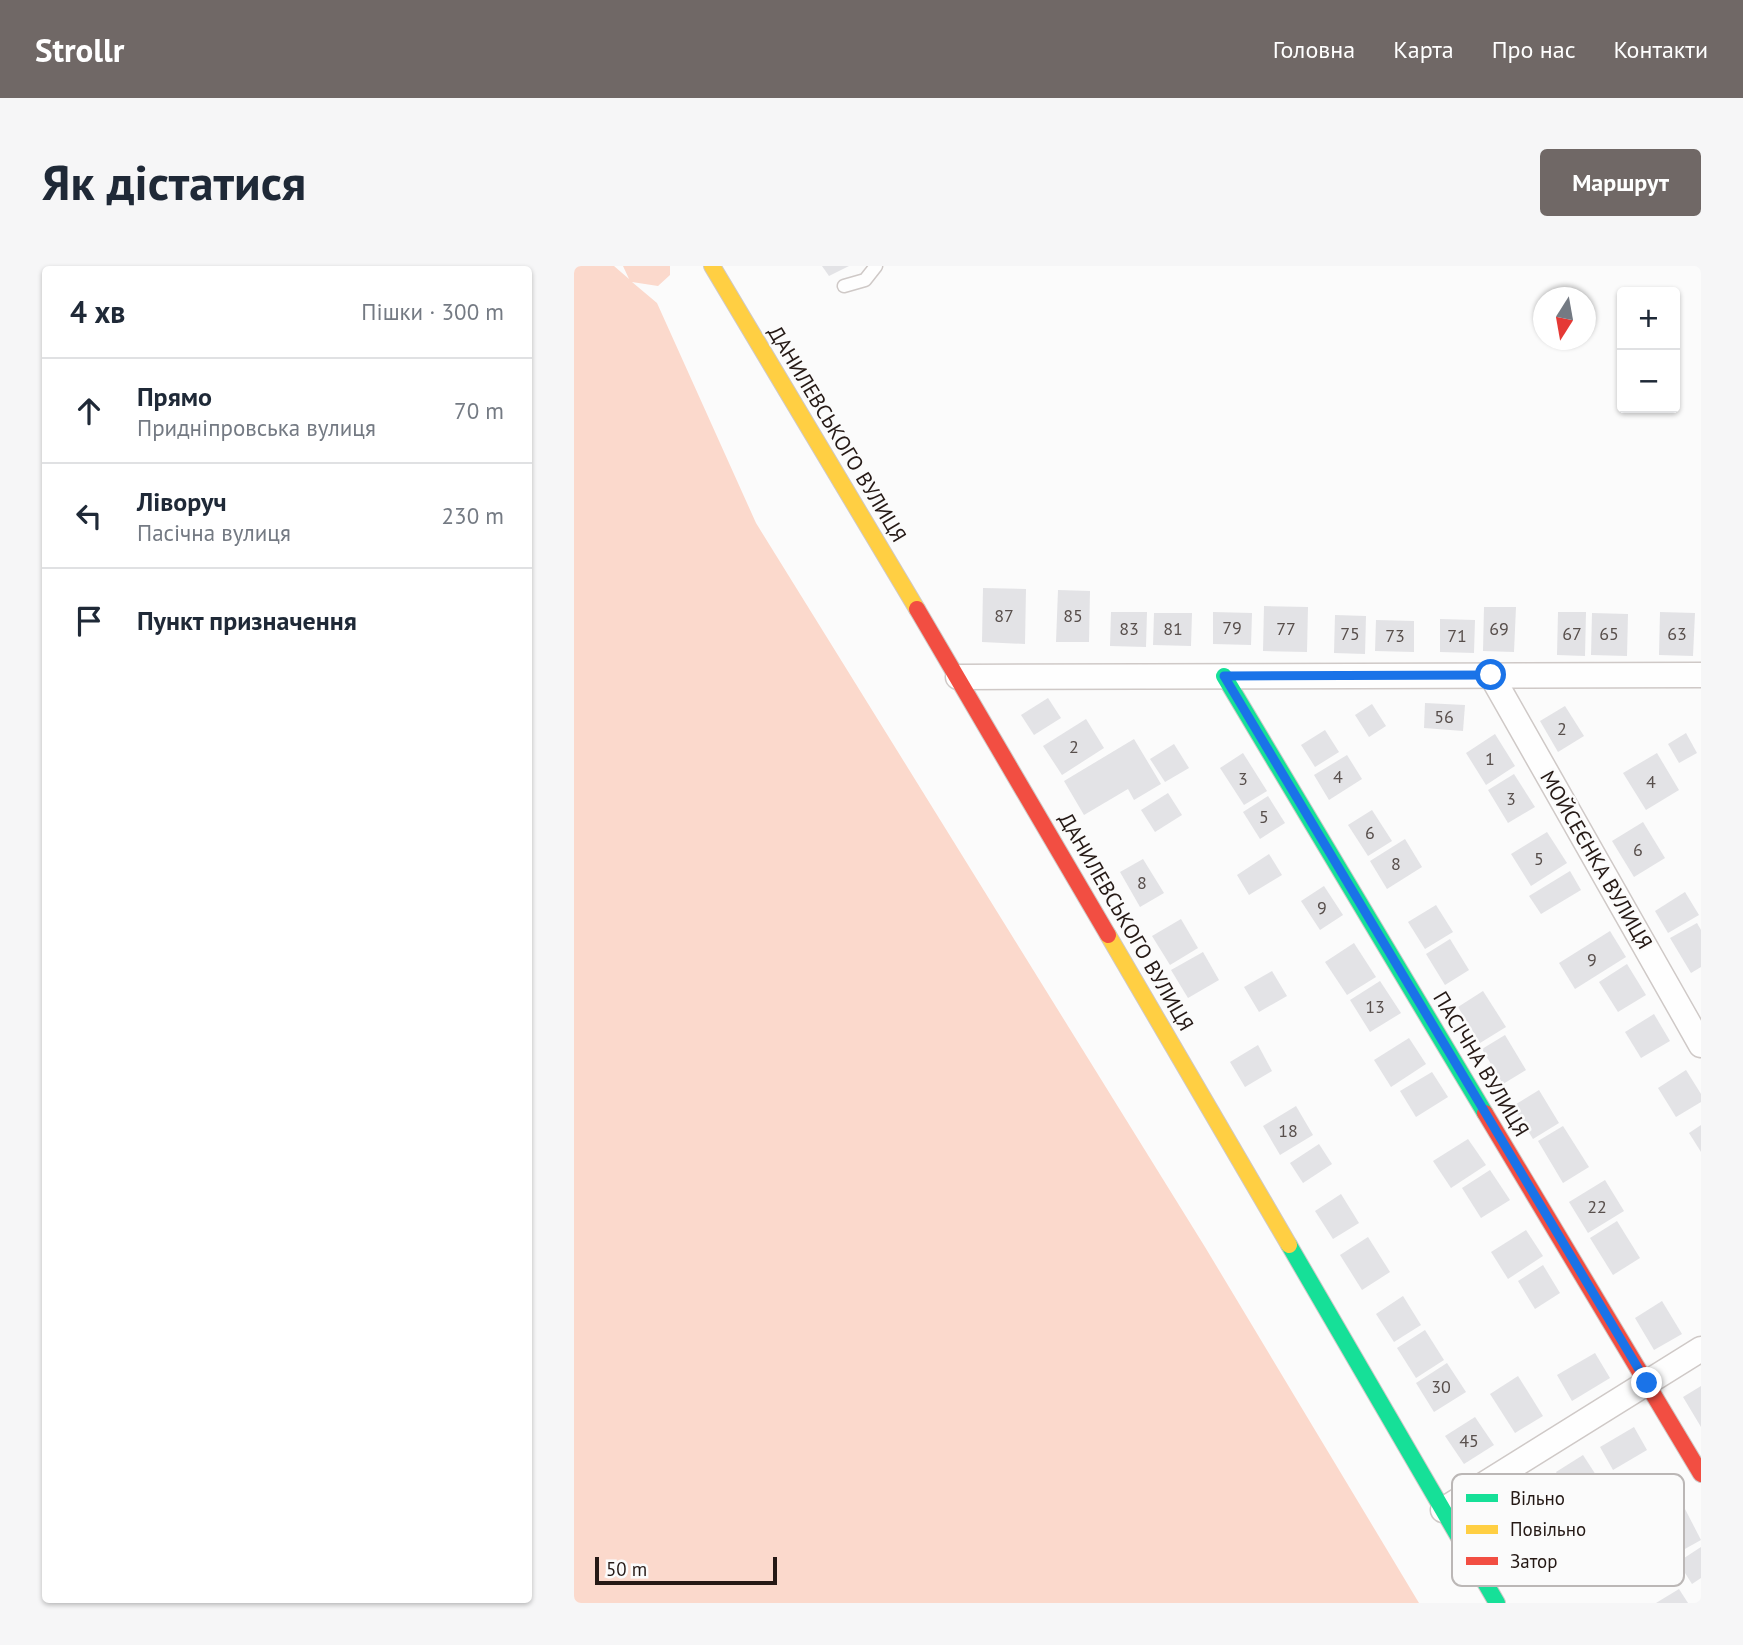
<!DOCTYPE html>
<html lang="uk">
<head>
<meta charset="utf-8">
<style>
  body { margin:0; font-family:"PT Sans",sans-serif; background:#f6f6f7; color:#1f2937 }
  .controls { position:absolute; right:21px; top:21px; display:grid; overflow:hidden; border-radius:7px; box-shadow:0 2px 5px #0004 }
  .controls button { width:63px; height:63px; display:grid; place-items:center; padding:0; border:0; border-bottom:2px solid #e0e1e3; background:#fff; color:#1f2937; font:35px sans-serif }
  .compass { position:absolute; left:959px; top:21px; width:63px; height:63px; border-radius:50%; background:#fff; box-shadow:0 2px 5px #0004; rotate:191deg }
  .scale { position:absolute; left:21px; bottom:18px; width:182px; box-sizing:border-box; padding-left:7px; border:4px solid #251915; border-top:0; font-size:19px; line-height:24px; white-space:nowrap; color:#251915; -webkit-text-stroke:5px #fbfbfb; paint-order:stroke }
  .stop { position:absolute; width:21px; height:21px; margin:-16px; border:5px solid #1a73e8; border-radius:50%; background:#fff }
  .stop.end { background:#1a73e8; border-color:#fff; box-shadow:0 2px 7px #0008 }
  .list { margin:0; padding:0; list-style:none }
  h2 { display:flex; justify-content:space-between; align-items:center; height:91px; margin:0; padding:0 28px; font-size:30px }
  h2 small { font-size:23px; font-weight:400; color:#747a83 }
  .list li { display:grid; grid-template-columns:46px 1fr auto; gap:21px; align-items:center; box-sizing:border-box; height:105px; padding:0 28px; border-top:2px solid #e0e1e3 }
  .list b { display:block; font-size:26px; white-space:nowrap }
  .list p { margin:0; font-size:23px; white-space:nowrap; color:#747a83 }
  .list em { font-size:23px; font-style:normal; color:#747a83 }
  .icon { flex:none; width:38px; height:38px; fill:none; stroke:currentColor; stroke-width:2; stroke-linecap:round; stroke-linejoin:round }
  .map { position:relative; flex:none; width:1127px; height:1337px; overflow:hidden; border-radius:7px }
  header { display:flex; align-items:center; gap:42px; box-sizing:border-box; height:98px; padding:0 35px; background:#706866; color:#fff }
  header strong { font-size:33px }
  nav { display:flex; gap:38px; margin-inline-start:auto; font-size:24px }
  .intro { display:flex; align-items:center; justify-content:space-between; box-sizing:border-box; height:168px; padding:0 42px }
  h1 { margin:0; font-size:49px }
  .button { padding:18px 32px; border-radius:7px; background:#706866; color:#fff; font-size:24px; font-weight:700 }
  main { display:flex; gap:42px; padding:0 42px }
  aside { flex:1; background:#fff; border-radius:7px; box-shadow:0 2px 5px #0004 }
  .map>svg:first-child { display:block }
</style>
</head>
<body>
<header>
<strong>Strollr</strong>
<nav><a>Головна</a><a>Карта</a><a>Про нас</a><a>Контакти</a></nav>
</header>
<div class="intro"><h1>Як дістатися</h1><a class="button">Маршрут</a></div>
<main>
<aside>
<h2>4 хв<small>Пішки · 300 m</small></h2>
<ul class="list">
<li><svg class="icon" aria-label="ahead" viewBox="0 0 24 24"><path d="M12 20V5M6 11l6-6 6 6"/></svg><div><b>Прямо</b><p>Придніпровська вулиця</p></div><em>70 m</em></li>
<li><svg class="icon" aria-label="left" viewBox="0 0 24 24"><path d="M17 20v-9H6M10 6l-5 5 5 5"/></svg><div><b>Ліворуч</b><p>Пасічна вулиця</p></div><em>230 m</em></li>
<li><svg class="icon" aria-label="arrive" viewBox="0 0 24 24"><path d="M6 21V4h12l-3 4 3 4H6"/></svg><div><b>Пункт призначення</b></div></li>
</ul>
</aside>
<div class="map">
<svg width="1127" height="1337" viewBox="0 0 1127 1337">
  <rect width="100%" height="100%" fill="#fbfbfb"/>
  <path fill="#fbd9cc" d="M0,0H40L55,13L49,0H96V9L84,20L58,16L83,37L182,257L631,981L845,1337H0Z"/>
  <g fill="#e3e3e6">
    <path d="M248,0H275L255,10Z"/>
    <path d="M409,322L452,323L451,378L408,376Z"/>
    <path d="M484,324L516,325L515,376H482Z"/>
    <path d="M690,340L734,341L733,386L689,385Z"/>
    <path d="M910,341H942L940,386L909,385Z"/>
    <path d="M537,346H573L572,381L536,380Z"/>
    <path d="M639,346L678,347L677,379L639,378Z"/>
    <path d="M984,346H1012L1011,390L983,389Z"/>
    <path d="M1086,346L1121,347L1119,390L1085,389Z"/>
    <path d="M580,347H618L617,380L579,379Z"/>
    <path d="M1018,347L1054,348L1053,390L1017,389Z"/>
    <path d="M761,349L792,350L791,388L760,387Z"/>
    <path d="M866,353L901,354L900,387L866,386Z"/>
    <path d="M802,354L840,355V386L801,385Z"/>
    <path d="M474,432L487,452L460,469L447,449Z"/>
    <path d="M851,437L891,439L889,465L850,462Z"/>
    <path d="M798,438L812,460L795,471L781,449Z"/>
    <path d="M991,440L1010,470L984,486L966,455Z"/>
    <path d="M512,453L530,482L488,509L469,480Z"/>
    <path d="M751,464L765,486L741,501L727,479Z"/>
    <path d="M1112,467L1123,487L1105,497L1094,478Z"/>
    <path d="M921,468L941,500L912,519L892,487Z"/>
    <path d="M560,473L587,518L560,534L554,523L510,549L490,515Z"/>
    <path d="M600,478L615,502L591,516L576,493Z"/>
    <path d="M669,487L693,525L670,539L646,502Z"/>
    <path d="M1083,487L1105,524L1072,544L1049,507Z"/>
    <path d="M773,489L788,513L755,534L740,509Z"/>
    <path d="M940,508L961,541L934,557L914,524Z"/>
    <path d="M594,527L608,549L581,566L567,544Z"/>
    <path d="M694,530L711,557L686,573L669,546Z"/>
    <path d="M798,544L818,575L794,590L774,559Z"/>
    <path d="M1069,556L1091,592L1060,611L1038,575Z"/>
    <path d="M973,566L993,597L957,620L937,588Z"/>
    <path d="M831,573L848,601L813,623L796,595Z"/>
    <path d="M695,588L708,609L675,629L663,609Z"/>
    <path d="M569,593L590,627L566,641L546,606Z"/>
    <path d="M996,605L1007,624L967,648L955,630Z"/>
    <path d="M750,620L769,649L746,664L727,635Z"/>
    <path d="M1111,626L1125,649L1094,667L1081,645Z"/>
    <path d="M862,639L879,666L851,683L834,656Z"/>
    <path d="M607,653L624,682L596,699L578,670Z"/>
    <path d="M1123,657L1127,664V701L1117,707L1096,672Z"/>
    <path d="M1036,665L1052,691L1001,723L985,697Z"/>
    <path d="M876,673L895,704L871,719L852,688Z"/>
    <path d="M780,677L802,711L773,729L751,696Z"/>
    <path d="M629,686L645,714L614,732L597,704Z"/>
    <path d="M1053,698L1072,729L1044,746L1025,716Z"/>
    <path d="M698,705L713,730L685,746L670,721Z"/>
    <path d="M806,715L827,747L796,766L776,734Z"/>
    <path d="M909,725L932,761L906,777L884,741Z"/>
    <path d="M1080,748L1096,775L1067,792L1051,766Z"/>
    <path d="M931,769L952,804L929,818L908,783Z"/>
    <path d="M835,772L852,798L817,821L800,794Z"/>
    <path d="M684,779L698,805L671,821L656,796Z"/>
    <path d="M1112,804L1127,828V836L1102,851L1084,822Z"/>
    <path d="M858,806L874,831L842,851L826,825Z"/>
    <path d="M965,824L985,857L959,873L939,840Z"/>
    <path d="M722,840L739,869L706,889L689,860Z"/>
    <path d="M1127,859V886L1115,867Z"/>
    <path d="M989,860L1015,901L989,917L964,875Z"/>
    <path d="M894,873L912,899L877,922L859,895Z"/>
    <path d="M745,878L758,898L729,917L716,897Z"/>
    <path d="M916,904L936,934L907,952L888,922Z"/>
    <path d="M1031,914L1050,945L1014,967L995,936Z"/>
    <path d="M767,928L785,957L759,973L741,945Z"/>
    <path d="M1043,955L1066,992L1039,1009L1016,972Z"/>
    <path d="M952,964L969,990L934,1013L917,986Z"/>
    <path d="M794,971L816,1006L788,1024L766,989Z"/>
    <path d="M969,999L986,1027L961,1043L944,1015Z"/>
    <path d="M829,1030L847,1059L820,1076L802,1048Z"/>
    <path d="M1088,1035L1108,1068L1080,1084L1061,1052Z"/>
    <path d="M851,1064L870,1094L842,1112L823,1082Z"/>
    <path d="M1021,1087L1036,1112L998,1135L983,1109Z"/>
    <path d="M873,1097L892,1126L860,1146L842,1117Z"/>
    <path d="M944,1110L969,1150L941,1167L916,1128Z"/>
    <path d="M1127,1120V1161L1109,1131Z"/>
    <path d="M901,1151L920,1179L890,1198L871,1170Z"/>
    <path d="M1060,1161L1073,1184L1039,1204L1026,1181Z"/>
    <path d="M1009,1189L1031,1223L1004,1240L982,1206Z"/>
    <path d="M1111,1243L1127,1274L1100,1289L1083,1258Z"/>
    <path d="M1127,1281V1312L1118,1318L1104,1296Z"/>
    <path d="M1105,1323L1114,1337H1082Z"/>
  </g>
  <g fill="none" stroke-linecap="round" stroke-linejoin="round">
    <g stroke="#cfc9c7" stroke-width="15">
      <path id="lane" d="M270,20L291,14L302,0"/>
    </g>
    <g stroke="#cfc9c7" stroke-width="27">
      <g id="street">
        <path d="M917,409L1127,779"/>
        <path d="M384,411L1127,409"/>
        <path d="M869,1244L1127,1083"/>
      </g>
    </g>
    <g stroke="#cfc9c7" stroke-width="18">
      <g id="fast">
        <path d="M650,410L911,847"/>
        <path d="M715,979L923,1337"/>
      </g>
    </g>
    <g stroke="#cfc9c7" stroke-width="18">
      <g id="slow">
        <path d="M138,0L343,343"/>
        <path d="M534,669L715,979"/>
      </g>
    </g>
    <g stroke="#cfc9c7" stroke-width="18">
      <g id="jam">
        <path d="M343,343L534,669"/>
        <path d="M911,847L1127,1208"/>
      </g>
    </g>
    <use href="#lane" stroke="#fefefe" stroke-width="12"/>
    <use href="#street" stroke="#fefefe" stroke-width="24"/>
    <use href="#fast" stroke="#16e098" stroke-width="16"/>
    <use href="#slow" stroke="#ffcf43" stroke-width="16"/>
    <use href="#jam" stroke="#f24e42" stroke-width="16"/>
  </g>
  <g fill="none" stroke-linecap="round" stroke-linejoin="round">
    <path stroke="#1a73e8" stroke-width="9" d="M917,409L650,410L1073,1117"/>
  </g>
  <g text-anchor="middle" stroke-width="5" stroke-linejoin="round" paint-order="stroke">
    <g font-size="18" fill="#584f4c">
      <text x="430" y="356">87</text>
      <text x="499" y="356">85</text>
      <text x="658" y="368">79</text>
      <text x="555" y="369">83</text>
      <text x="599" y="369">81</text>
      <text x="712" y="369">77</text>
      <text x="925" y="369">69</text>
      <text x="776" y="374">75</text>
      <text x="998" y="374">67</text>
      <text x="1035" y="374">65</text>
      <text x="1103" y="374">63</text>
      <text x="821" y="376">73</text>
      <text x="883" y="376">71</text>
      <text x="870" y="457">56</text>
      <text x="988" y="469">2</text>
      <text x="500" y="487">2</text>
      <text x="916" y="499">1</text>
      <text x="764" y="517">4</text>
      <text x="669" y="519">3</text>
      <text x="1077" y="522">4</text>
      <text x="937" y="539">3</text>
      <text x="690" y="557">5</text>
      <text x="796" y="573">6</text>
      <text x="1064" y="590">6</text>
      <text x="965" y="599">5</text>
      <text x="822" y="604">8</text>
      <text x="568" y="623">8</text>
      <text x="748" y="648">9</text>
      <text x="1018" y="700">9</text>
      <text x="801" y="747">13</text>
      <text x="714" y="871">18</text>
      <text x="1023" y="947">22</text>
      <text x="867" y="1127">30</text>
      <text x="895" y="1181">45</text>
    </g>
    <g font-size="21" fill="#251915" stroke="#fbfbfb">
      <text transform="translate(263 168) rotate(59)" y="7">ДАНИЛЕВСЬКОГО ВУЛИЦЯ</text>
      <text transform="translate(1022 594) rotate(60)" y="7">МОЙСЕЄНКА ВУЛИЦЯ</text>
      <text transform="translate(552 656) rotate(60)" y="7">ДАНИЛЕВСЬКОГО ВУЛИЦЯ</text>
      <text transform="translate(907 798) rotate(59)" y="7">ПАСІЧНА ВУЛИЦЯ</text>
    </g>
  </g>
  <rect x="878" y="1208" width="232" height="112" rx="10" fill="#fbfbfb" stroke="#bbb7b6" stroke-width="2"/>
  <rect x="892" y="1228" width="32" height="8" fill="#16e098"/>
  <rect x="892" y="1259" width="32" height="9" fill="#ffcf43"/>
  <rect x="892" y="1291" width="32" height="8" fill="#f24e42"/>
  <g font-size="19" fill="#251915">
    <text x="936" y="1239">Вільно</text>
    <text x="936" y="1270">Повільно</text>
    <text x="936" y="1302">Затор</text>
  </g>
</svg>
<div class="controls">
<button>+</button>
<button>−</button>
</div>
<svg class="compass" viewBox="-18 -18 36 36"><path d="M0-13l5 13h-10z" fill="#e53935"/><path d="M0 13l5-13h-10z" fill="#747a83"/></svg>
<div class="scale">50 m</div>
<div class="stop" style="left:917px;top:409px"></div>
<div class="stop end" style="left:1073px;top:1117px"></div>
</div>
</main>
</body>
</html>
